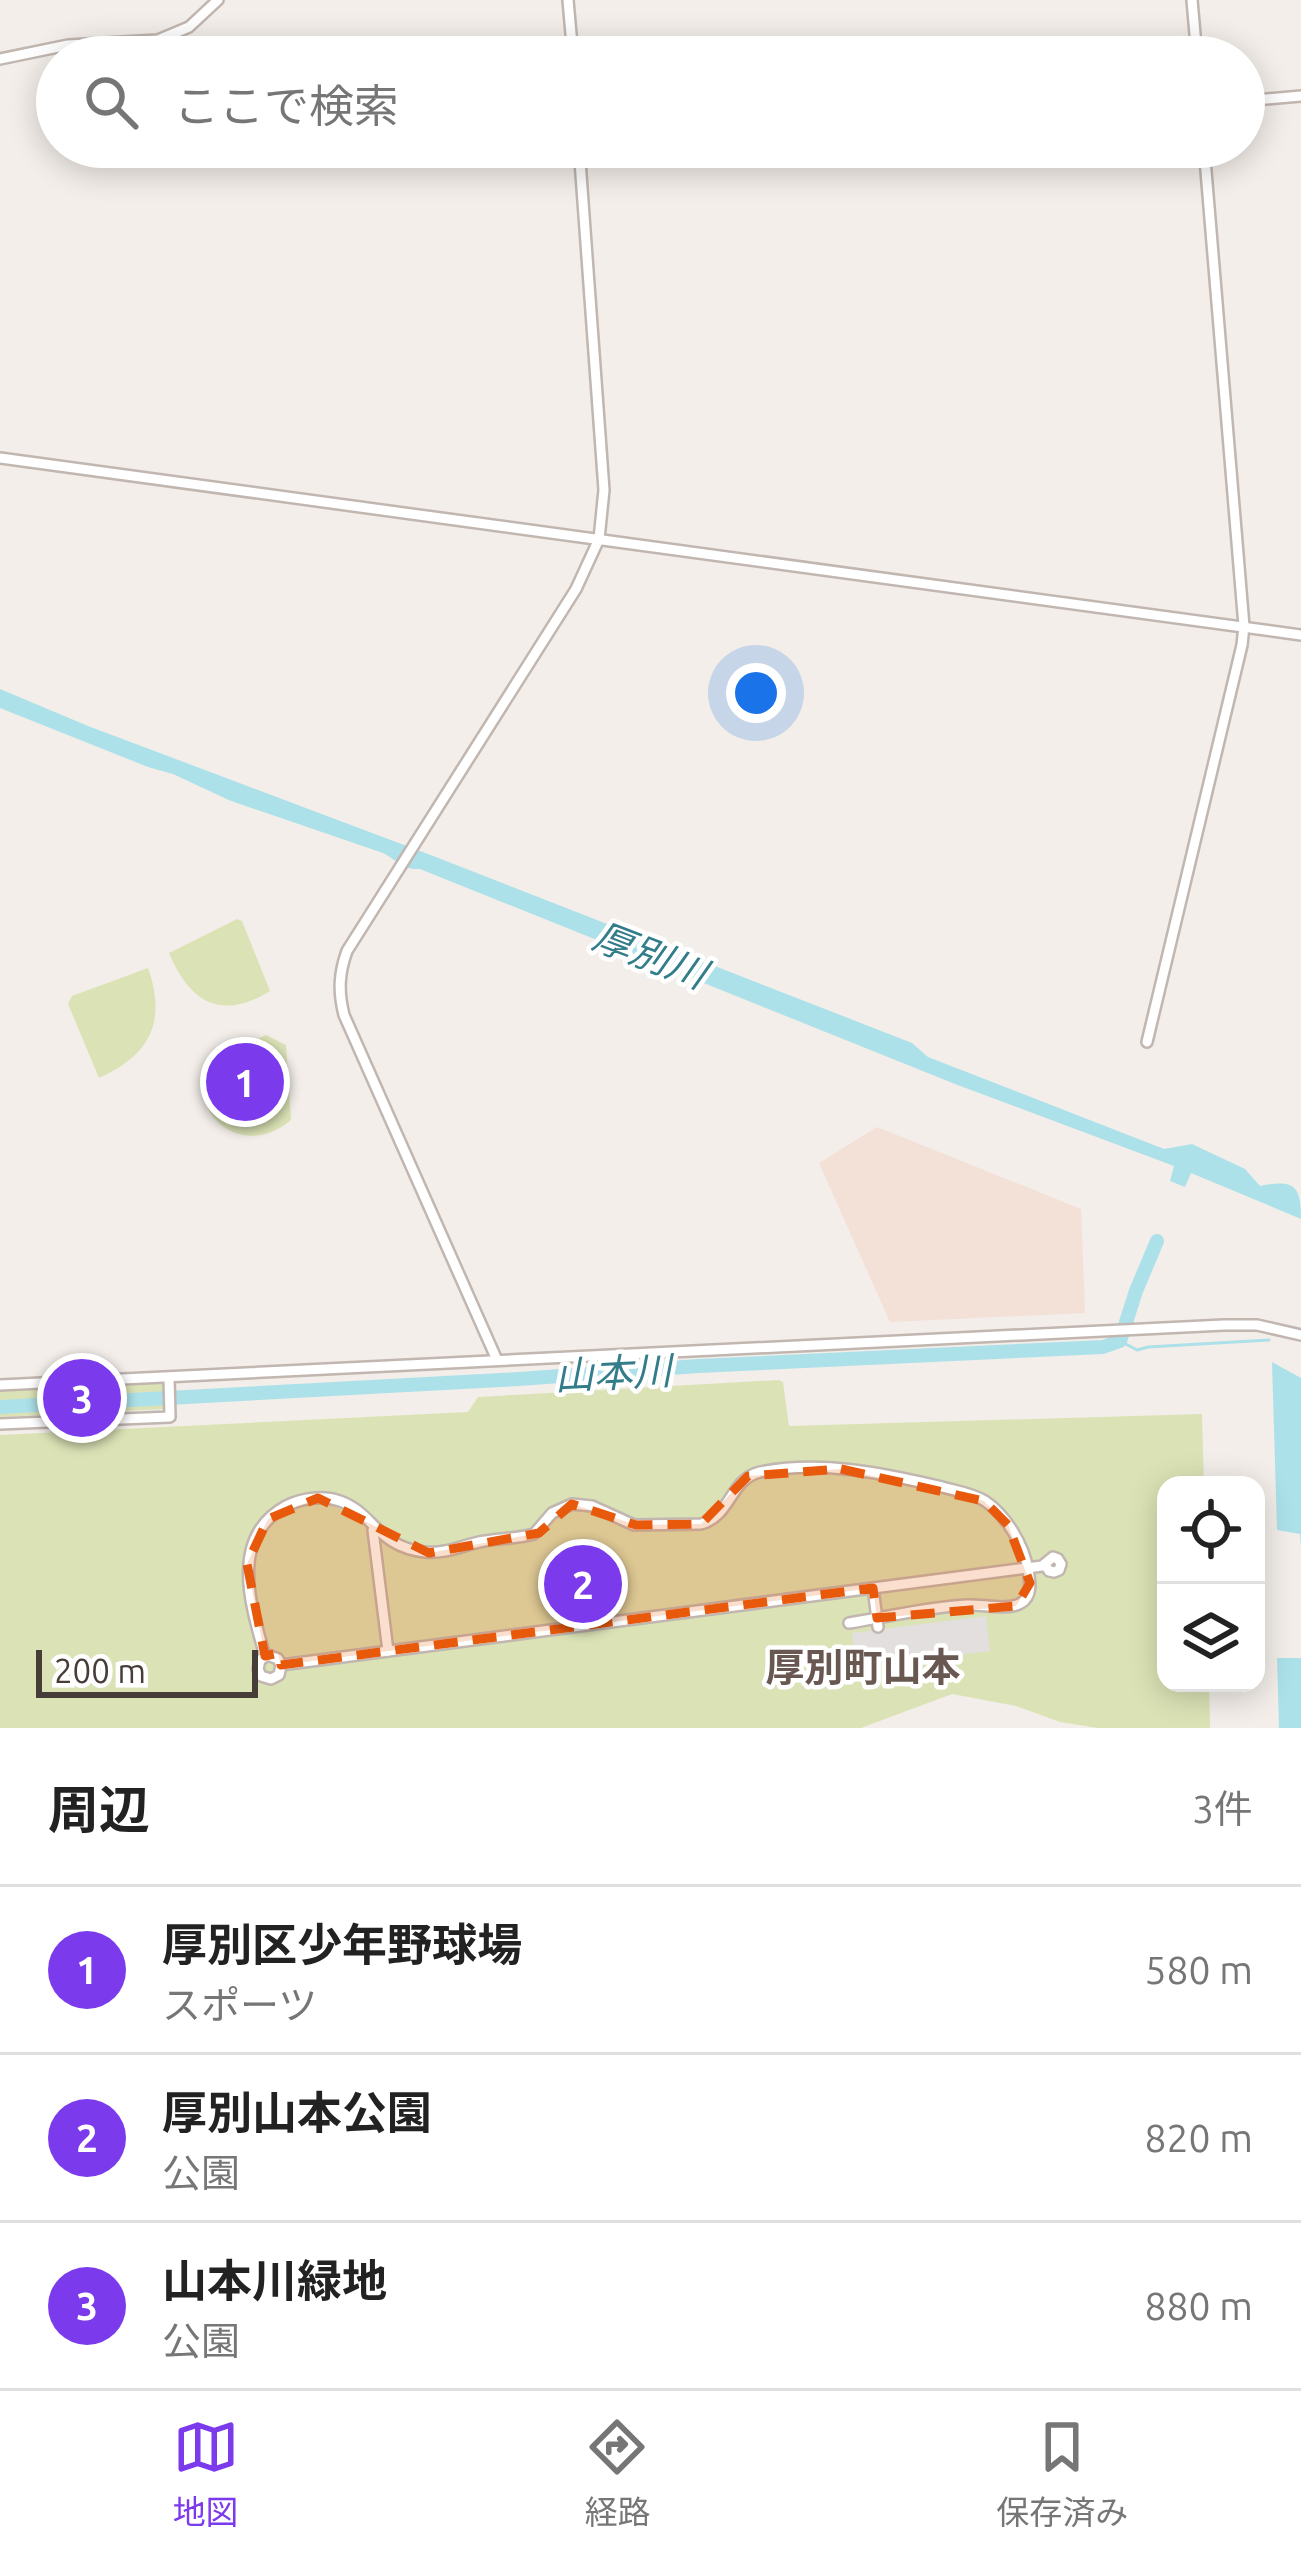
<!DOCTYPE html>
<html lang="ja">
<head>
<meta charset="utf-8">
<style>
  body { margin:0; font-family:Ubuntu,"Noto Sans JP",sans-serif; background:#f6f6f6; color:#222 }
  .controls { position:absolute; right:36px; bottom:36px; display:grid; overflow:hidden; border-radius:24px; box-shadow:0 6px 30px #0003 }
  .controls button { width:108px; height:108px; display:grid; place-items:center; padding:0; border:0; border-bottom:3px solid #e0e0e0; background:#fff; color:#222; font:60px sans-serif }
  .scale { position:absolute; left:36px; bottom:30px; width:222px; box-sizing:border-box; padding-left:12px; border:6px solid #463d38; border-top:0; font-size:33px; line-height:42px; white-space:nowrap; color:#463d38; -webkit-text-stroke:9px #fff; paint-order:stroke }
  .you { position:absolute; left:756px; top:693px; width:42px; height:42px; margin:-30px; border:9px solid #fff; border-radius:50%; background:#1a73e8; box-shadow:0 0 0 18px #1a73e833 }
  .badge { display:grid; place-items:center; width:78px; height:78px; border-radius:50%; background:#7c3aed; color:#fff; font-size:39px; font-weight:700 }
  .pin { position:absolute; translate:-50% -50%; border:6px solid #fff; box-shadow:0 3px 12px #0006 }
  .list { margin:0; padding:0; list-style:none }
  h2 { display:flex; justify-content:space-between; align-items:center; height:156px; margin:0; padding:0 48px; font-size:51px }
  h2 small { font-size:39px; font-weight:400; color:#767676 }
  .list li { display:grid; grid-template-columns:78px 1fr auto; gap:36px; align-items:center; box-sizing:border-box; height:168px; padding:0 48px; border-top:3px solid #e0e0e0 }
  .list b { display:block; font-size:45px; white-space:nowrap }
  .list p { margin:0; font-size:39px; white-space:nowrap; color:#767676 }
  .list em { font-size:39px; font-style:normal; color:#767676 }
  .icon { flex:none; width:66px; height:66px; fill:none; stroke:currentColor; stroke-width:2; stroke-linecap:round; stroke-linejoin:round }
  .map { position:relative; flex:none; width:1301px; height:1728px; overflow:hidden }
  .search { position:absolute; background:#fff; box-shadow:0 6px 30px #0003; left:36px; right:36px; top:36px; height:132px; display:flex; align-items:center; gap:30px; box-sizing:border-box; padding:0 42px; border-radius:66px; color:#767676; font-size:45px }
  .sheet { height:660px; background:#fff }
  nav { display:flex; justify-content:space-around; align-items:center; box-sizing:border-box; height:168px; border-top:3px solid #e0e0e0; background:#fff; font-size:33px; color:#767676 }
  nav a { display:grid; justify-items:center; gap:6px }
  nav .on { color:#7c3aed }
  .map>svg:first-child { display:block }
</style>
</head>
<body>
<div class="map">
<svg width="1301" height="1728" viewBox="0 0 1301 1728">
  <rect width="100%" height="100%" fill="#f3eee9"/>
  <path fill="#f3e0d7" d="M877,1127L1081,1209L1085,1313L890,1322L819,1163Z"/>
  <g fill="#dbe3b6">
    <path d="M237,919L242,921L270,991C221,1021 190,1003 169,953Z"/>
    <path d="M148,968C167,1022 150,1055 99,1078L68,1004L72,996Z"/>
    <path d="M266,1035L286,1045L291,1120C246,1158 191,1122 204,1065Z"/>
    <path d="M164,1378L165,1409L0,1417V1387Z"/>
    <path d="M779,1380L783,1382L789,1426L1202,1414L1204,1485H1166V1683H1209L1210,1728H1098L1060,1722L1016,1706L952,1694L861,1728H0V1435L468,1412L478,1397Z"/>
  </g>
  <path fill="#e2dfde" d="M986,1616L990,1651L856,1668L852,1633Z"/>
  <g fill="#ace1e9">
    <path d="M0,689L88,726L428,854L912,1043L928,1057L1164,1149L1192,1144L1245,1169L1260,1186C1295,1179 1301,1186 1301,1219L1191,1173L1185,1187L1170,1181L1174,1166L955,1084L420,869C402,870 397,860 383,853L231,801L173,774L148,767L0,708Z"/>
    <path d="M1272,1362L1301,1378V1547L1300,1534L1277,1530Z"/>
    <path d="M1277,1658H1301V1728H1279Z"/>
  </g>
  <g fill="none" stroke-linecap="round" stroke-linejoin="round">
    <path stroke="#ace1e9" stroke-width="3" d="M1120,1341L1137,1350L1148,1347L1269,1340"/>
    <path stroke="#ace1e9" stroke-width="14" d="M0,1407L519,1379L698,1366L1103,1347L1120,1341L1136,1291L1157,1241"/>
    <g stroke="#c1b6b0" stroke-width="14">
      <g id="minor">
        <path d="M568,0L573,57"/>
        <path d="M1192,0L1197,57"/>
        <path d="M0,59L68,45L158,40L189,27L218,0"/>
        <path d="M1244,101L1301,96"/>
        <path d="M580,153L656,147"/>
        <path d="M0,458L1301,635"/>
        <path d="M1147,1042L1242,645L1244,626L1204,147"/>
        <path d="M497,1360L344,1015C338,991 339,973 347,951L576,589L599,539L604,490L579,147"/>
        <path d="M0,1385L1224,1325H1257L1301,1335"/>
        <path d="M0,1424L170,1417L169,1378"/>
        <path d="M373,1530L388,1651"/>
        <path d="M873,1588L878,1627"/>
        <path d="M265,1656C251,1606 228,1538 286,1506C302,1498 323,1495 340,1501C374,1513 377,1547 425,1552C445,1554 461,1546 479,1542C497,1538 516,1539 534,1534L552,1513L572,1504L592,1506L634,1525L701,1524C731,1516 730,1479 760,1472C820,1460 883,1473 942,1487C956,1491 972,1493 985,1501C1006,1515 1024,1545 1028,1570C1030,1581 1033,1596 1021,1603C1008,1611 982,1604 967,1605C927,1607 888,1617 849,1623"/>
        <path d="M281,1665L279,1675L271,1679L261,1676L258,1669L260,1660L268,1655L278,1659L281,1665L1042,1566L1053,1557L1058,1559L1061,1564L1059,1570L1054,1572L1049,1571L1046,1566"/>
      </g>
    </g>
    <use href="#minor" stroke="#fff" stroke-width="9"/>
  </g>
  <path fill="#e8590c" fill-opacity="0.2" stroke="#e8590c" stroke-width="9" stroke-dasharray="24 15" stroke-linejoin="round" d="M841,1469L984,1501L1008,1525L1030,1583L1016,1606L877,1618L873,1588L281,1665L278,1653L265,1656L247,1564L268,1519L318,1498L429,1553L539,1533L572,1504L636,1525L701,1524L748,1476Z"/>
  <g text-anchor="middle" stroke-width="9" stroke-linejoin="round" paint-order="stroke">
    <g font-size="39" font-style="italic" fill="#337c8a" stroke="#fff">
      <text transform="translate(650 955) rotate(21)" y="14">厚別川</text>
      <text transform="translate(613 1373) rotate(-3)" y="14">山本川</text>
    </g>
    <g font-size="39" font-weight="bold" fill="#685851" stroke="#fff">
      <text x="863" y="1681">厚別町山本</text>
    </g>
  </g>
</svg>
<div class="controls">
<button><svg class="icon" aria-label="locate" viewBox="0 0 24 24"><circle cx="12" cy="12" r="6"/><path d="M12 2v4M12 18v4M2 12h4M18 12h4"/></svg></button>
<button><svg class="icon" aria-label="layers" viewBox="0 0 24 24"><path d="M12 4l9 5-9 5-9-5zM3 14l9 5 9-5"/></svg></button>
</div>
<div class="scale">200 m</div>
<div class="you"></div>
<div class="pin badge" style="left:245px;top:1082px">1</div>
<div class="pin badge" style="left:583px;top:1584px">2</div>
<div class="pin badge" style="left:82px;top:1398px">3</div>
<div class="search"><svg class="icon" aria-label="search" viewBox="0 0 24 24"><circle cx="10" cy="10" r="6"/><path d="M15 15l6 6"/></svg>ここで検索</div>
</div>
<section class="sheet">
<h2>周辺<small>3件</small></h2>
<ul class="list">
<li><span class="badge">1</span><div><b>厚別区少年野球場</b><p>スポーツ</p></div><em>580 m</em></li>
<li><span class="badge">2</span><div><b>厚別山本公園</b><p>公園</p></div><em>820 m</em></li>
<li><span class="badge">3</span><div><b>山本川緑地</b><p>公園</p></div><em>880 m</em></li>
</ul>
</section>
<nav>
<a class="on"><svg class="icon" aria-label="map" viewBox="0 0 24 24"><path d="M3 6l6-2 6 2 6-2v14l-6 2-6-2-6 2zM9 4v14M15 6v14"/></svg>地図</a>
<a><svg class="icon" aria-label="directions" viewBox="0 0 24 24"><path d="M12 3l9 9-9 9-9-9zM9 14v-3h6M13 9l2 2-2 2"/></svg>経路</a>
<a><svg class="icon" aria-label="saved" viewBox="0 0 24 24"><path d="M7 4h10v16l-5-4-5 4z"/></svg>保存済み</a>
</nav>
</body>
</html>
